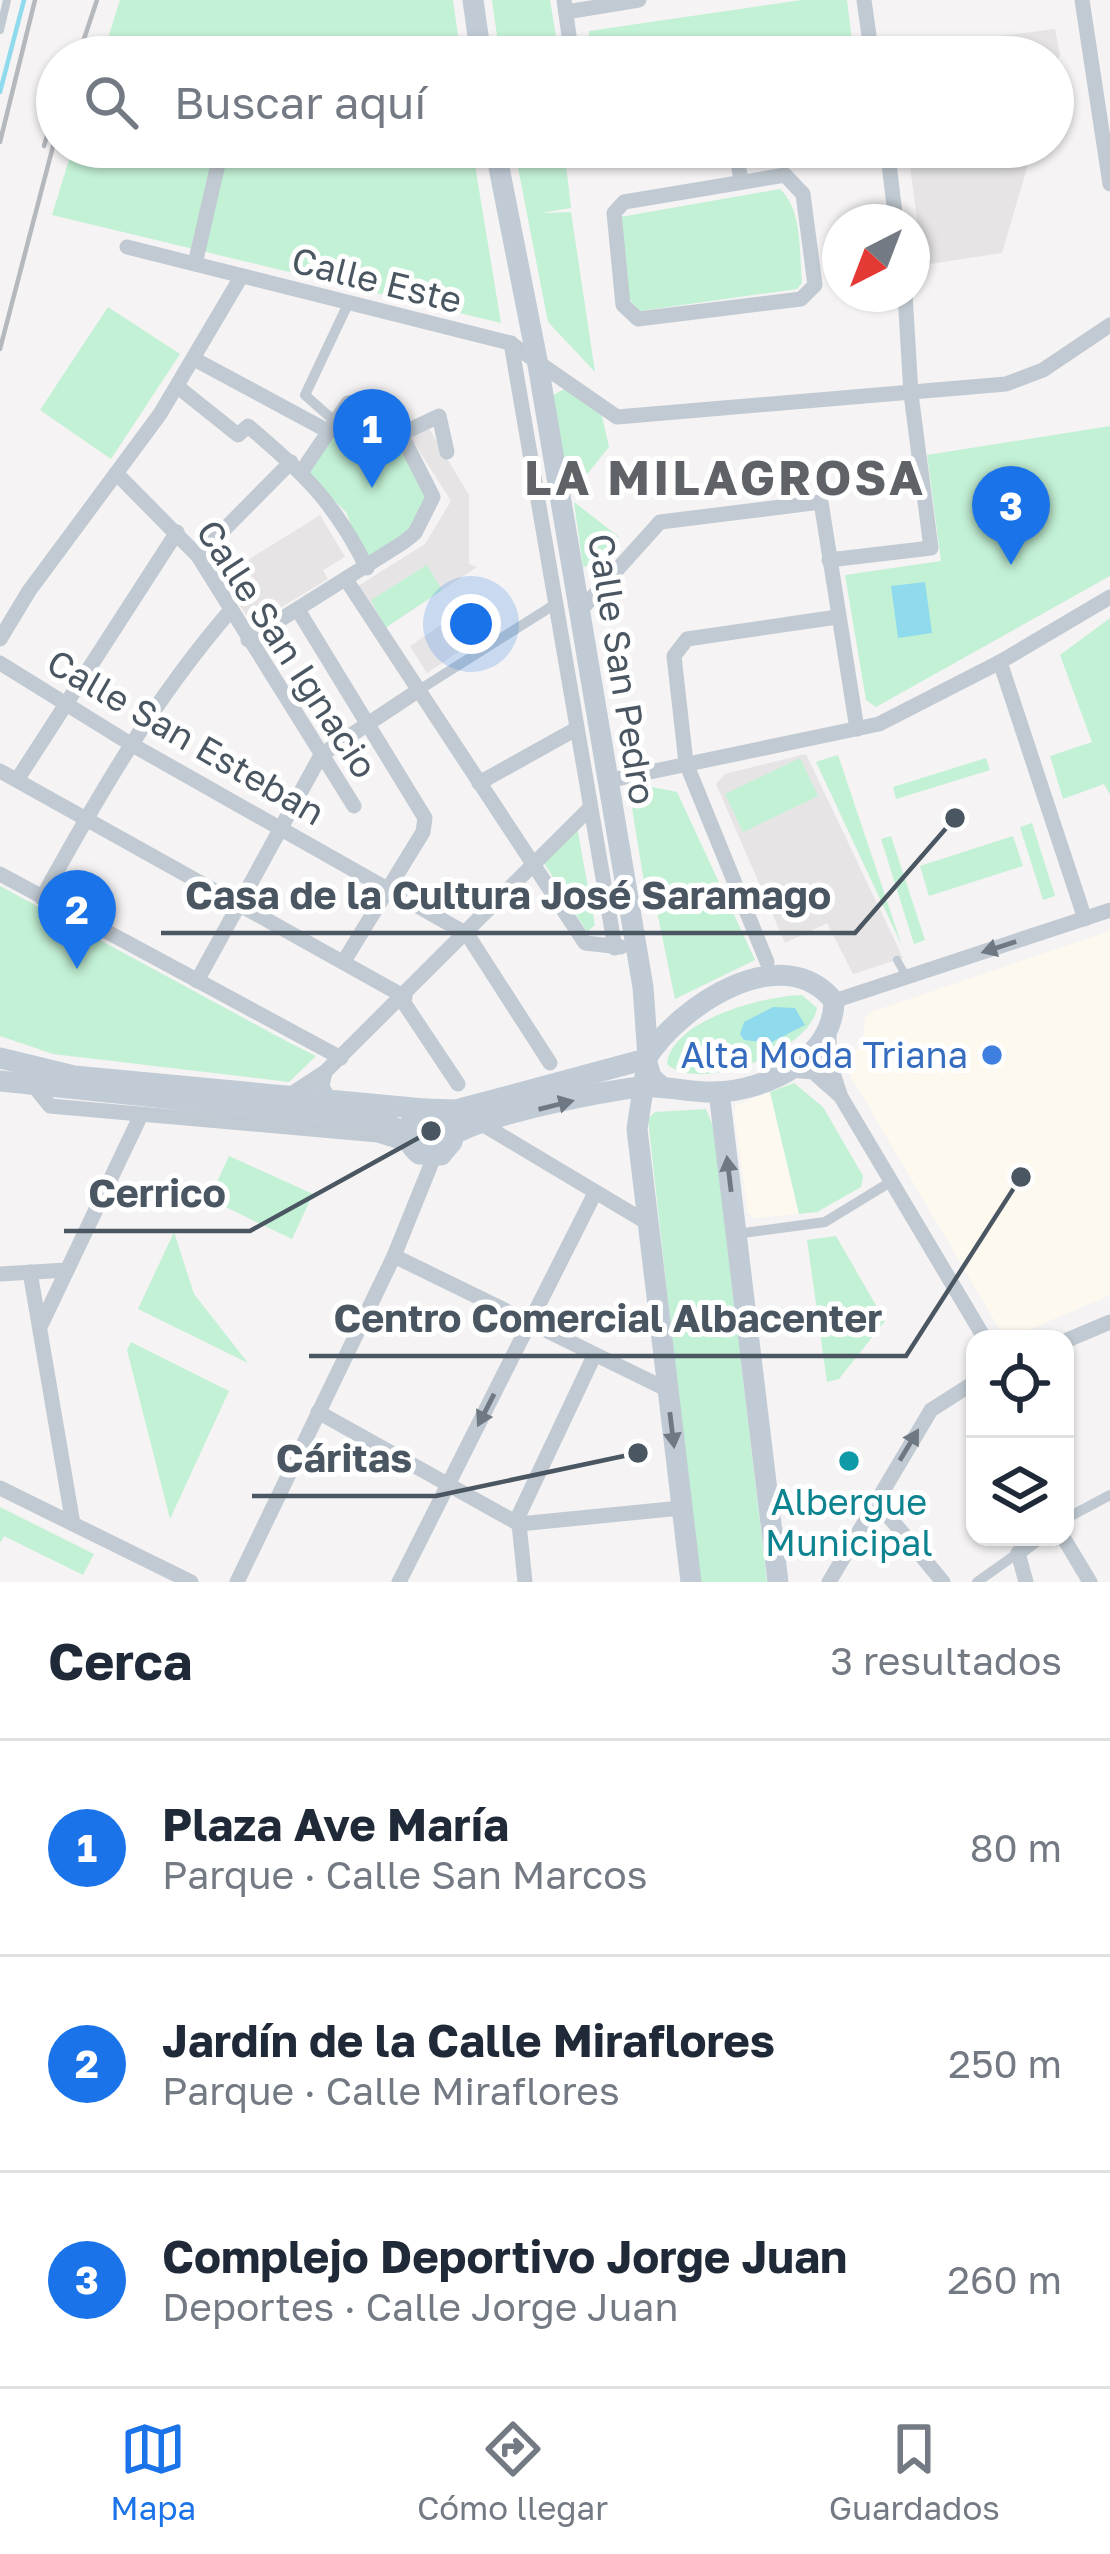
<!DOCTYPE html>
<html lang="es">
<head>
<meta charset="utf-8">
<style>
  body { margin:0; font-family:"Golos Text",sans-serif; background:#f6f6f7; color:#1f2937 }
  .controls { position:absolute; right:36px; bottom:36px; display:grid; overflow:hidden; border-radius:24px; box-shadow:0 3px 9px #0004 }
  .controls button { width:108px; height:108px; display:grid; place-items:center; padding:0; border:0; border-bottom:3px solid #e0e1e3; background:#fff; color:#1f2937; font:60px sans-serif }
  .compass { position:absolute; left:822px; top:204px; width:108px; height:108px; border-radius:50%; background:#fff; box-shadow:0 3px 9px #0004; rotate:222deg }
  .you { position:absolute; left:471px; top:624px; width:42px; height:42px; margin:-30px; border:9px solid #fff; border-radius:50%; background:#1a73e8; box-shadow:0 0 0 18px #1a73e833 }
  .badge { display:grid; place-items:center; width:78px; height:78px; border-radius:50%; background:#1a73e8; color:#fff; font-size:39px; font-weight:700 }
  .pin { position:absolute; translate:-50% -99px; filter:drop-shadow(0 3px 6px #0008) }
  .pin::after { content:''; position:absolute; top:63px; width:42px; height:36px; background:inherit; clip-path:polygon(0 0,100% 0,50% 100%) }
  .list { margin:0; padding:0; list-style:none }
  h2 { display:flex; justify-content:space-between; align-items:center; height:156px; margin:0; padding:0 48px; font-size:51px }
  h2 small { font-size:39px; font-weight:400; color:#747a83 }
  .list li { display:grid; grid-template-columns:78px 1fr auto; gap:36px; align-items:center; box-sizing:border-box; height:216px; padding:0 48px; border-top:3px solid #e0e1e3 }
  .list b { display:block; font-size:45px; white-space:nowrap }
  .list p { margin:0; font-size:39px; white-space:nowrap; color:#747a83 }
  .list em { font-size:39px; font-style:normal; color:#747a83 }
  .icon { flex:none; width:66px; height:66px; fill:none; stroke:currentColor; stroke-width:2; stroke-linecap:round; stroke-linejoin:round }
  .map { position:relative; flex:none; width:1110px; height:1582px; overflow:hidden }
  .search { position:absolute; background:#fff; box-shadow:0 3px 9px #0004; left:36px; right:36px; top:36px; height:132px; display:flex; align-items:center; gap:30px; box-sizing:border-box; padding:0 42px; border-radius:66px; color:#747a83; font-size:45px }
  .sheet { height:804px; background:#fff }
  nav { display:flex; justify-content:space-around; align-items:center; box-sizing:border-box; height:168px; border-top:3px solid #e0e1e3; background:#fff; font-size:33px; color:#747a83 }
  nav a { display:grid; justify-items:center; gap:6px }
  nav .on { color:#1a73e8 }
  .map>svg:first-child { display:block }
</style>
</head>
<body>
<div class="map">
<svg width="1110" height="1582" viewBox="0 0 1110 1582">
  <rect width="100%" height="100%" fill="#f5f3f3"/>
  <g fill="#fdf9ef">
    <path d="M1110,931V1295L1014,1336L1000,1330L844,1065L862,1044L865,1017L874,1011Z"/>
    <path d="M770,1092L799,1214L753,1218L748,1213L734,1113L737,1105Z"/>
  </g>
  <g fill="#e6e4e5">
    <path d="M1055,29L1060,54L1053,79V57H890L889,50Z"/>
    <path d="M901,147H1033L1002,253L923,265L908,151Z"/>
    <path d="M428,427L469,495V564L477,567L385,628L358,586L425,544L451,501L411,438Z"/>
    <path d="M320,515L345,557L323,570L328,579L252,625L239,604L257,590L245,562Z"/>
    <path d="M465,609L482,636L427,673L410,646Z"/>
    <path d="M806,754L903,958L853,974L827,923L785,943L716,784L725,774Z"/>
  </g>
  <g fill="#c3f1d5">
    <path d="M120,0H453L461,57H102Z"/>
    <path d="M492,0H550L557,43L550,45L551,57H500Z"/>
    <path d="M802,0H847L854,57H588L589,31Z"/>
    <path d="M73,147H472L501,323L52,215Z"/>
    <path d="M514,147H564L571,208L541,213L571,212L595,372L548,322Z"/>
    <path d="M780,189C803,211 799,252 802,283L797,289L640,311L629,299L620,217Z"/>
    <path d="M108,307L180,354L111,459L40,410Z"/>
    <path d="M564,389L601,412L609,447L571,494L550,397Z"/>
    <path d="M381,408L430,501L409,535L368,566L346,512L307,474L349,410Z"/>
    <path d="M1110,426V576L876,707L866,700L845,575L941,561L927,455Z"/>
    <path d="M574,502L619,537L601,564L583,567Z"/>
    <path d="M427,565L442,590L385,628L371,600Z"/>
    <path d="M1110,618V795L1104,784L1063,799L1050,756L1092,742L1060,655Z"/>
    <path d="M838,755L902,946L816,762Z"/>
    <path d="M800,758L818,796L743,832L725,794Z"/>
    <path d="M986,758L990,770L896,799L893,787Z"/>
    <path d="M652,787L677,792L755,960L675,999L652,887L645,888L632,808Z"/>
    <path d="M1032,823L1055,896L1043,900L1020,827Z"/>
    <path d="M577,827L595,925L587,932L544,863Z"/>
    <path d="M891,836L925,940L914,944L881,839Z"/>
    <path d="M1013,836L1023,866L929,896L920,866Z"/>
    <path d="M0,886L288,1042L316,1056L289,1082L53,1054L0,1036Z"/>
    <path d="M802,995L817,1008C810,1051 700,1094 667,1064C671,1020 764,996 802,995Z"/>
    <path d="M794,1083L823,1107L863,1176L861,1187L817,1212L799,1214L770,1092Z"/>
    <path d="M706,1109L713,1126L767,1582H699L648,1119L655,1112Z"/>
    <path d="M229,1156L313,1194L292,1239L209,1199Z"/>
    <path d="M174,1232L194,1294L248,1363L138,1309Z"/>
    <path d="M836,1236L885,1321L839,1379L827,1382L807,1240Z"/>
    <path d="M131,1342L229,1391L170,1519L127,1350Z"/>
    <path d="M0,1507L94,1554L83,1575L4,1536L0,1543Z"/>
  </g>
  <g fill="#90daee">
    <path d="M925,582L932,633L898,638L891,586Z"/>
    <path d="M773,1007L795,1008L805,1025L770,1043L744,1040L740,1034L744,1022Z"/>
  </g>
  <g fill="none" stroke-linecap="round" stroke-linejoin="round">
    <path stroke="#90daee" stroke-width="4.5" d="M0,92L24,0"/>
    <g stroke="#c1cad2" stroke-width="8">
      <path d="M0,30L7,0"/>
      <path d="M897,960L906,976"/>
    </g>
    <g stroke="#c1cad2" stroke-width="10">
      <path d="M332,419L305,395L348,304"/>
      <path d="M419,690L557,603"/>
      <path d="M736,1234L825,1222L892,1181"/>
      <path d="M1065,1519L1110,1495"/>
      <path d="M977,1582L1018,1553"/>
    </g>
    <g stroke="#c1cad2" stroke-width="15">
      <path d="M564,0L572,57"/>
      <path d="M864,0L872,57"/>
      <path d="M1082,0L1110,184"/>
      <path d="M566,12L639,0"/>
      <path d="M736,147L741,182"/>
      <path d="M887,147L896,222"/>
      <path d="M785,175L803,194L815,285L801,299L638,319L623,305L614,213L624,202Z"/>
      <path d="M127,247L510,343L617,417L1006,384L1043,370L1110,325"/>
      <path d="M195,264L221,151"/>
      <path d="M511,343L615,948"/>
      <path d="M194,359L326,430"/>
      <path d="M178,387L238,435L248,426C303,472 335,503 367,568"/>
      <path d="M302,471L348,403L380,399L401,434L439,416L447,452"/>
      <path d="M118,475L198,556L354,806"/>
      <path d="M198,556L291,462"/>
      <path d="M829,560L931,548L911,394L905,294"/>
      <path d="M347,581L585,943L621,947"/>
      <path d="M298,610L425,818L423,832L344,961"/>
      <path d="M579,612L660,522L821,502L857,729"/>
      <path d="M0,639L29,591L160,414L241,277"/>
      <path d="M248,640L404,542L415,533L433,497L401,434"/>
      <path d="M1000,662L1085,919"/>
      <path d="M0,663L129,743L467,934L550,1063"/>
      <path d="M0,771L405,997"/>
      <path d="M17,780L177,532"/>
      <path d="M607,781L879,724L1000,662L1110,597"/>
      <path d="M479,783L576,729"/>
      <path d="M0,874L341,1058"/>
      <path d="M42,898C98,796 154,699 230,611"/>
      <path d="M767,962L686,763L674,656L687,639L837,617"/>
      <path d="M197,981L321,755L419,690"/>
      <path d="M402,1000L458,1084"/>
      <path d="M834,1001L1110,910"/>
      <path d="M829,1032V1061L841,1097L985,1339"/>
      <path d="M790,1070L813,1072L839,1095"/>
      <path d="M325,1072L590,808"/>
      <path d="M34,1086L50,1106L378,1135L407,1144"/>
      <path d="M288,1096L325,1072L322,1086L329,1100"/>
      <path d="M482,1124L646,1222"/>
      <path d="M394,1256L666,1389"/>
      <path d="M30,1272L73,1524"/>
      <path d="M0,1274L67,1270"/>
      <path d="M41,1325L141,1115"/>
      <path d="M1065,1341L1110,1322"/>
      <path d="M318,1412L519,1524L681,1508"/>
      <path d="M0,1488L191,1582"/>
      <path d="M876,1501L943,1582"/>
      <path d="M517,1519L594,1356"/>
      <path d="M519,1524L525,1582"/>
      <path d="M1063,1537L1090,1582"/>
      <path d="M237,1582L394,1256L434,1157"/>
      <path d="M399,1582L595,1193"/>
      <path d="M829,1582L931,1410L975,1382"/>
      <path d="M1026,1582L1018,1553L1039,1537"/>
    </g>
    <g stroke="#c1cbd6" stroke-width="21">
      <path d="M473,0L481,57"/>
      <path d="M495,147L538,365L643,987L648,1057"/>
      <path d="M0,1058L74,1076L424,1109"/>
      <path d="M645,1076L637,1129L691,1582"/>
      <path d="M0,1081L379,1120L407,1134"/>
      <path d="M719,1092L778,1582"/>
      <path d="M442,1110L454,1127L452,1142L441,1155L419,1154C402,1140 405,1121 424,1109L456,1110L646,1059"/>
      <path d="M453,1135C488,1114 598,1092 641,1087C665,1085 690,1093 715,1092C767,1091 833,1058 834,1001C782,937 679,1006 646,1059L651,1077L662,1087"/>
    </g>
    <g stroke="#b5b8bd" stroke-width="4.5">
      <path d="M78,57L97,0"/>
      <path d="M0,142L35,0"/>
      <path d="M44,146L57,100"/>
      <path d="M0,349L57,131"/>
    </g>
  </g>
  <defs><path id="oneway-solid" d="M-6-.8H1V-3.2L6.5 0L1 3.2V.8H-6Z" transform="scale(3)"/></defs>
  <g fill="#6e7983">
    <use href="#oneway-solid" transform="translate(999 947) rotate(162)"/>
    <use href="#oneway-solid" transform="translate(486 1410) rotate(117)"/>
    <use href="#oneway-solid" transform="translate(909 1445) rotate(-59)"/>
  </g>
  <g fill="#6e7984">
    <use href="#oneway-solid" transform="translate(556 1105) rotate(-14)"/>
    <use href="#oneway-solid" transform="translate(729 1174) rotate(-97)"/>
    <use href="#oneway-solid" transform="translate(672 1430) rotate(83)"/>
  </g>
  <circle fill="#3f7fe0" stroke="#fff" stroke-width="4.5" cx="992" cy="1055" r="12"/>
  <circle fill="#0f9aa8" stroke="#fff" stroke-width="4.5" cx="849" cy="1461" r="12"/>
  <g text-anchor="middle" stroke-width="10" stroke-linejoin="round" paint-order="stroke">
    <g font-size="36" fill="#4a5661" stroke="#fff">
      <text transform="translate(377 280) rotate(14)" y="13">Calle Este</text>
      <text transform="translate(287 649) rotate(57)" y="13">Calle San Ignacio</text>
      <text transform="translate(622 669) rotate(81)" y="13">Calle San Pedro</text>
      <text transform="translate(186 737) rotate(30)" y="13">Calle San Esteban</text>
    </g>
    <g font-size="36" fill="#366cbe" stroke="#fff" text-anchor="end">
      <text x="968" y="1068">Alta Moda Triana</text>
    </g>
    <g font-size="36" fill="#0d838f" stroke="#fff">
      <text x="849" y="1515">Albergue<tspan x="849" dy="41">Municipal</tspan></text>
    </g>
    <g font-size="48" font-weight="bold" letter-spacing="3" fill="#5f6368" stroke="#fff">
      <text x="725" y="495">LA MILAGROSA</text>
    </g>
  </g>
  <path fill="none" stroke="#4a5661" stroke-width="4.5" d="M955 818L855 933H161M431 1131L250 1231H64M1021 1177L906 1356H309M638 1453L436 1496H252"/>
  <g fill="#4a5661" stroke="#fff" stroke-width="4.5">
    <circle cx="955" cy="818" r="12"/>
    <circle cx="431" cy="1131" r="12"/>
    <circle cx="1021" cy="1177" r="12"/>
    <circle cx="638" cy="1453" r="12"/>
  </g>
  <g font-size="39" text-anchor="middle" font-weight="bold" fill="#4a5661" stroke="#fff" stroke-width="10" stroke-linejoin="round" paint-order="stroke">
    <text x="508" y="909">Casa de la Cultura José Saramago</text>
    <text x="157" y="1207">Cerrico</text>
    <text x="608" y="1332">Centro Comercial Albacenter</text>
    <text x="344" y="1472">Cáritas</text>
  </g>
</svg>
<div class="controls">
<button><svg class="icon" aria-label="locate" viewBox="0 0 24 24"><circle cx="12" cy="12" r="6"/><path d="M12 2v4M12 18v4M2 12h4M18 12h4"/></svg></button>
<button><svg class="icon" aria-label="layers" viewBox="0 0 24 24"><path d="M12 4l9 5-9 5-9-5zM3 14l9 5 9-5"/></svg></button>
</div>
<svg class="compass" viewBox="-18 -18 36 36"><path d="M0-13l5 13h-10z" fill="#e53935"/><path d="M0 13l5-13h-10z" fill="#747a83"/></svg>
<div class="you"></div>
<div class="pin badge" style="left:372px;top:488px">1</div>
<div class="pin badge" style="left:77px;top:969px">2</div>
<div class="pin badge" style="left:1011px;top:565px">3</div>
<div class="search"><svg class="icon" aria-label="search" viewBox="0 0 24 24"><circle cx="10" cy="10" r="6"/><path d="M15 15l6 6"/></svg>Buscar aquí</div>
</div>
<section class="sheet">
<h2>Cerca<small>3 resultados</small></h2>
<ul class="list">
<li><span class="badge">1</span><div><b>Plaza Ave María</b><p>Parque · Calle San Marcos</p></div><em>80 m</em></li>
<li><span class="badge">2</span><div><b>Jardín de la Calle Miraflores</b><p>Parque · Calle Miraflores</p></div><em>250 m</em></li>
<li><span class="badge">3</span><div><b>Complejo Deportivo Jorge Juan</b><p>Deportes · Calle Jorge Juan</p></div><em>260 m</em></li>
</ul>
</section>
<nav>
<a class="on"><svg class="icon" aria-label="map" viewBox="0 0 24 24"><path d="M3 6l6-2 6 2 6-2v14l-6 2-6-2-6 2zM9 4v14M15 6v14"/></svg>Mapa</a>
<a><svg class="icon" aria-label="directions" viewBox="0 0 24 24"><path d="M12 3l9 9-9 9-9-9zM9 14v-3h6M13 9l2 2-2 2"/></svg>Cómo llegar</a>
<a><svg class="icon" aria-label="saved" viewBox="0 0 24 24"><path d="M7 4h10v16l-5-4-5 4z"/></svg>Guardados</a>
</nav>
</body>
</html>
